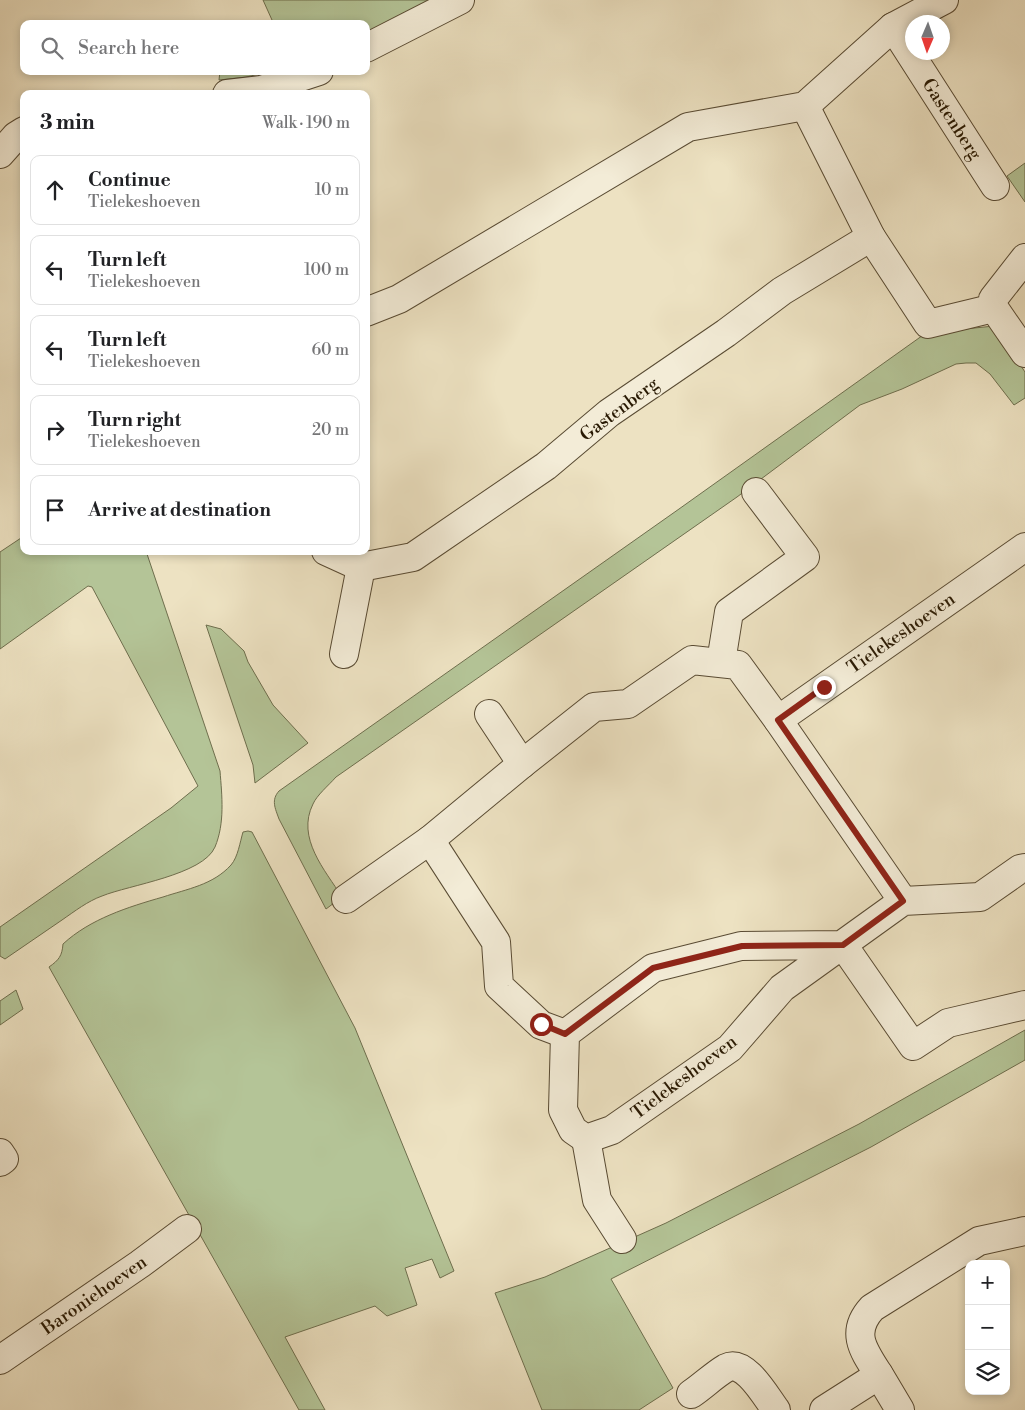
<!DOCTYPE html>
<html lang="en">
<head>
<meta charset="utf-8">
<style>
  body { margin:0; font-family:"Libre Bodoni",serif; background:#f6f6f6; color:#202124 }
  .controls { position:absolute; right:15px; bottom:15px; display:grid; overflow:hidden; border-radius:10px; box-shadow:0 2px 8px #0003 }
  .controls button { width:45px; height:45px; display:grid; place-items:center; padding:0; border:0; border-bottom:1px solid #e0e0e0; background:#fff; color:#202124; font:25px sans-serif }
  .compass { position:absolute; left:905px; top:15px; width:45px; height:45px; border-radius:50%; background:#fff; box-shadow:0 2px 8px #0003; rotate:182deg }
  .stop { position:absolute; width:15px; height:15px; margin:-11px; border:4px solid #8f2418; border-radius:50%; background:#fff }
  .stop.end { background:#8f2418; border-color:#fff; box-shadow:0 1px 5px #0008 }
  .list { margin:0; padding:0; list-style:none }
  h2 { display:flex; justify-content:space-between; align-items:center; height:65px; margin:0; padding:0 20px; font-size:21px }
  h2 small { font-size:16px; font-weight:400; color:#757577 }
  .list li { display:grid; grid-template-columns:32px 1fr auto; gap:15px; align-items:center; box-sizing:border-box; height:70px; margin:0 10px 10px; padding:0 10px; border:1px solid #e0e0e0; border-radius:10px }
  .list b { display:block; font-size:19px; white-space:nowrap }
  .list p { margin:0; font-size:16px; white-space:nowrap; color:#757577 }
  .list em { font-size:16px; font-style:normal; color:#757577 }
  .icon { flex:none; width:28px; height:28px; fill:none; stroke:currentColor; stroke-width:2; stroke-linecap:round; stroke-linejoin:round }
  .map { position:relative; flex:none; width:1025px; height:1410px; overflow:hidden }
  .search { position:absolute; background:#fff; box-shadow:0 2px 8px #0003; left:20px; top:20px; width:350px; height:55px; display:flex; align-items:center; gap:12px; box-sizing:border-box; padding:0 18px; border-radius:10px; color:#757577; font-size:19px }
  .panel { position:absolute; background:#fff; box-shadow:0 2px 8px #0003; left:20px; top:90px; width:350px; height:465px; border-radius:10px }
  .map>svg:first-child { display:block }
</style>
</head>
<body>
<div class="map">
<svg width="1025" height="1410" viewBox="0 0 1025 1410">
  <rect width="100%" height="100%" fill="#ede2c2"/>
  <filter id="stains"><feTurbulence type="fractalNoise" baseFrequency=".004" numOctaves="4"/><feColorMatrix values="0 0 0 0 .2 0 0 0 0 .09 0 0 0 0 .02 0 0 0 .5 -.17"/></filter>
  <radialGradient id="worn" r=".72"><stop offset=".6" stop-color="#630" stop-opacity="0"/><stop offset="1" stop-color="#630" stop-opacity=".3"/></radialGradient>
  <g fill="#b4c497" stroke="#6e6e4d">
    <path d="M263,0H445L366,40V24H270L272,20Z"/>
    <path d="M220,71H273L246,77L219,80Z"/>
    <path d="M1025,163V202L1007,176Z"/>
    <path d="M994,326L1025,372V398L1014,405L990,374L976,363H966L956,364L902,389L860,405L737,497L336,777C328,786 317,795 313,804C296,838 325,870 342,897L326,909L279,819C275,808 271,800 279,791L679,509L926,333Z"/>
    <path d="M24,536V551H146L220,771C222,796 225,823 215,847C203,875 129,885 102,896C88,901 75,911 62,920C43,933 24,946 5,959L0,956V927L171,808L198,786L92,587L88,586L0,649V552Z"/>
    <path d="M206,625L221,629L244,651L248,662L273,705L308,743L255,783L253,765Z"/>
    <path d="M248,831L252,832L355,1028L454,1271L440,1278L432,1259L405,1268L417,1305L387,1316L375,1306L285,1337L325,1410H299L49,967C59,960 62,956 63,944C90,919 128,907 163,897C187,889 213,885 231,865C238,857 240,842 243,832Z"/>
    <path d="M16,990L23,1009L0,1025V1001Z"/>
    <path d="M1025,1030V1060L871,1147L611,1279L673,1388L639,1410H542L495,1293L545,1277L666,1223L859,1124Z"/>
  </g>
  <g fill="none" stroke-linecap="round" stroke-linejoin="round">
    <g stroke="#594b33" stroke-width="30">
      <g id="minor">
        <path d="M893,27L995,186"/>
        <path d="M366,48L460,0"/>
        <path d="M227,94L261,90L319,71"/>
        <path d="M805,106L871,237L928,324L994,308"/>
        <path d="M0,154L16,136L24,131"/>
        <path d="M1025,258L993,299L994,308L1025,353"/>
        <path d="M366,312L399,299L688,127L805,106L893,27L944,0"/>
        <path d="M326,551L361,567L413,557L546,466L609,413L726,333L782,291L871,237"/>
        <path d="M344,654L361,567"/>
        <path d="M721,662L729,612L805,557L756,492"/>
        <path d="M489,714L522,764"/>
        <path d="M778,720L1025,547"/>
        <path d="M430,840L496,942L499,986L541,1025L565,1034"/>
        <path d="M346,899L430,840L522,764L594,707L628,704L692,660L738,665L778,720L903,901"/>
        <path d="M843,945L741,946L653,968L565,1034L563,1110L573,1130L586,1139L612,1130L730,1048L782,988L903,901L980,897L1020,869L1025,868"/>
        <path d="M843,945L913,1046L948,1023L1025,1005"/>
        <path d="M586,1139L597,1200L622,1239"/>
        <path d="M0,1153L4,1159L0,1162"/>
        <path d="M0,1360L140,1264L187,1229"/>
        <path d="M691,1394C703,1386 714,1375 726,1368C745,1358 766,1397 776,1410"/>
        <path d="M824,1410L879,1375"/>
        <path d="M900,1410C893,1398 885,1385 878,1373C863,1350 850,1332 872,1308L979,1241L1025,1231"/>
      </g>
    </g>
    <use href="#minor" stroke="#f3ecd7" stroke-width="28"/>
  </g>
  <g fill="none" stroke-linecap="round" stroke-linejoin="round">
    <path stroke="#8f2418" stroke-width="6" d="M541,1024L565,1034L653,968L742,946L843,945L903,901L778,720L824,687"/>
  </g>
  <g text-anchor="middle" stroke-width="4" stroke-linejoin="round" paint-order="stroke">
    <g font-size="18" fill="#281903" stroke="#f3ecd7">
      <text transform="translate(952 119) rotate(57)" y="6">Gastenberg</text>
      <text transform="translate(619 409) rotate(-37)" y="6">Gastenberg</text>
      <text transform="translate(901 633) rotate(-35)" y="6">Tielekeshoeven</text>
      <text transform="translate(684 1077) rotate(-37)" y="6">Tielekeshoeven</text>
      <text transform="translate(94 1295) rotate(-35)" y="6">Baroniehoeven</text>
    </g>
  </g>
  <rect width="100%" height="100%" filter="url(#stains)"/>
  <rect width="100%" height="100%" fill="url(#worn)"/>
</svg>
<div class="controls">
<button>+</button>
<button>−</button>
<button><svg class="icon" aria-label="layers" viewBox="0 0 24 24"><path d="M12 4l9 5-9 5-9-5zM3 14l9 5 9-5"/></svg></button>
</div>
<svg class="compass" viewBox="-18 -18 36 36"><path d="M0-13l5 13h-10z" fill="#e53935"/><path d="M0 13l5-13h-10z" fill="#757577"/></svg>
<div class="stop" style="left:541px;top:1024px"></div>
<div class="stop end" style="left:824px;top:687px"></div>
<div class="search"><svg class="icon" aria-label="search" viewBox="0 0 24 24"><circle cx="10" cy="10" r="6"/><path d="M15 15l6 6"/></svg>Search here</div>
<section class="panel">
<h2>3 min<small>Walk · 190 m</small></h2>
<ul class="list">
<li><svg class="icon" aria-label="ahead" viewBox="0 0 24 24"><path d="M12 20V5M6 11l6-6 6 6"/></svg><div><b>Continue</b><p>Tielekeshoeven</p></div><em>10 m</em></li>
<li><svg class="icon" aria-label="left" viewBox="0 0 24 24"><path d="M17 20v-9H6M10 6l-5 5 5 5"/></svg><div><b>Turn left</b><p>Tielekeshoeven</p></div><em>100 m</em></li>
<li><svg class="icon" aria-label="left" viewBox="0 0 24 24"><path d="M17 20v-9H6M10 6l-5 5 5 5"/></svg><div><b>Turn left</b><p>Tielekeshoeven</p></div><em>60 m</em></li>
<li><svg class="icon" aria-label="right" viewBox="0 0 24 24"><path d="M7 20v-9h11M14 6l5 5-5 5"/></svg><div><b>Turn right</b><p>Tielekeshoeven</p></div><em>20 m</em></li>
<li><svg class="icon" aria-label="arrive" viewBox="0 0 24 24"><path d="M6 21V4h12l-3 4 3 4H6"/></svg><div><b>Arrive at destination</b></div></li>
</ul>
</section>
</div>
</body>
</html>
